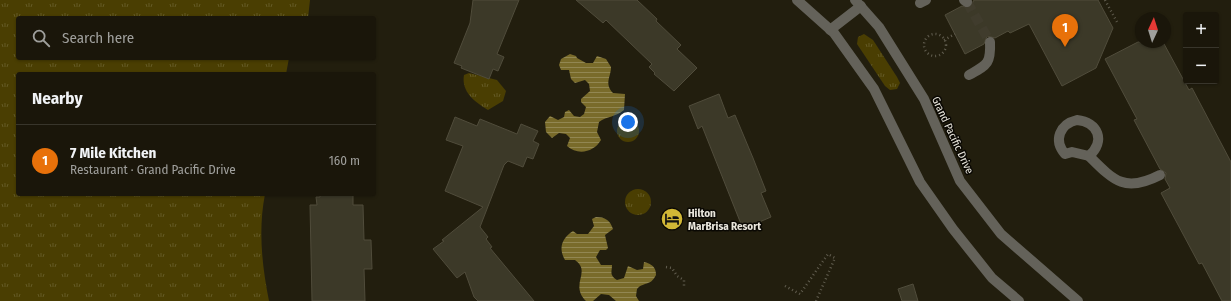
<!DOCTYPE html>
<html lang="en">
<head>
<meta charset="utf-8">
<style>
  body { margin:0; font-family:"Fira Sans Condensed",sans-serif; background:#231f13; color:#f1f3f6 }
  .controls { position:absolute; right:12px; top:12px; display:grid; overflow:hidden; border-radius:4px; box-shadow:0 1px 3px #0004 }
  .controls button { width:36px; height:36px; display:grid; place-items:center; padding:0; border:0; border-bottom:1px solid #38352b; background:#1a160a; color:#f1f3f6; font:20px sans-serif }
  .compass { position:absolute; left:1135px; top:12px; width:36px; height:36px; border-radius:50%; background:#1a160a; box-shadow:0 1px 3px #0004; rotate:4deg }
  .you { position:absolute; left:628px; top:122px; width:14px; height:14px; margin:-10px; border:3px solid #fff; border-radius:50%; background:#1a73e8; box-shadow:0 0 0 6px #1a73e833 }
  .badge { display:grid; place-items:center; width:26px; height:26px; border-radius:50%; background:#7c3aed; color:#fff; font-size:13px; font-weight:700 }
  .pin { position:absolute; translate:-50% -33px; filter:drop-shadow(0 1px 2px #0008) }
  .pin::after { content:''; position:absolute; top:21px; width:14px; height:12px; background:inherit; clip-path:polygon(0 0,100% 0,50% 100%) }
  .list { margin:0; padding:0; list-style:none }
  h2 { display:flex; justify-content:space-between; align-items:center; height:52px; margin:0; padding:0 16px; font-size:17px }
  h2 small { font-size:13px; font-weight:400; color:#9f9f9c }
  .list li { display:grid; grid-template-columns:26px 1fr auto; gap:12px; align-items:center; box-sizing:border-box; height:72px; padding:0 16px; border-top:1px solid #38352b }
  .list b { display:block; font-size:15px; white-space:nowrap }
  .list p { margin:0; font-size:13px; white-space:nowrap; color:#9f9f9c }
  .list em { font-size:13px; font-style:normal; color:#9f9f9c }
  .icon { flex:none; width:22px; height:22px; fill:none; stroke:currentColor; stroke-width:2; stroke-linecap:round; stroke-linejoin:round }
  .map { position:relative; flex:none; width:1231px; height:301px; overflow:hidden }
  .search { position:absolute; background:#1a160a; box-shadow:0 1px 3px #0004; left:16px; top:16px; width:360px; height:44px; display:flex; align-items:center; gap:10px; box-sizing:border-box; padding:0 14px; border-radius:4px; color:#9f9f9c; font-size:15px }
  .panel { position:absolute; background:#1a160a; box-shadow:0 1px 3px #0004; left:16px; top:72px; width:360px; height:124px; border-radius:4px }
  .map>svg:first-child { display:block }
</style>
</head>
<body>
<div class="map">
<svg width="1231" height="301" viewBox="0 0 1231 301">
  <defs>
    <pattern id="grass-tufts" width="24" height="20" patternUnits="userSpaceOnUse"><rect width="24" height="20" fill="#4a3e02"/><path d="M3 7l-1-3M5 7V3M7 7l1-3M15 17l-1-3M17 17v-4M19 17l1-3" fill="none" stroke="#645a26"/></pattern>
    <pattern id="water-rules" width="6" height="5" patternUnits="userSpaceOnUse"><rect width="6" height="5" fill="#796b2a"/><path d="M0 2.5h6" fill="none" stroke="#928752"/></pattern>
  </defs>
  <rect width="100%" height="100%" fill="#221e0e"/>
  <g fill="url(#grass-tufts)">
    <path d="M0,0H310L308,18H18V58H289L286,74H18V194H265C258,230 262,266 269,301H0Z"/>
    <path d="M864,34L873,40L897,77L900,83L897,89L890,90L885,86L857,44L858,37Z"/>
    <path d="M469,73L497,80L506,91L503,101L488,110C475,102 461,92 464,75Z"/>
    <circle cx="628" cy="131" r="11"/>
    <circle cx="638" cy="202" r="13"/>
  </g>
  <g fill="url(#water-rules)">
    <path d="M570,54L576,56L577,58L586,63H593L597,56L606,59L611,67C611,77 604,83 613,93L625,94L624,110C616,117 607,116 599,122L597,132L601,140C594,152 578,156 567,146L570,138L566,134L559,133L552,138L546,132L545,122L550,116L558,120L564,117L565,112L569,110L574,116L580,117L584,114L586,107L581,102V99L590,91L589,84L585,80L575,83L571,79L569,70H561L559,65L561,59Z"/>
    <path d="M596,217C605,217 610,220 613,229L605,235L608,248L606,250H600L596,257L601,265H612C612,272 609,275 617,280L624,278L628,266L637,270L643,269L644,262C652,264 656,267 656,275C650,287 644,281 637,289L636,296L639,301H616L609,295L601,294L593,301H586C569,284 592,272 575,260H565C558,248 562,238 573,231L577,234H588L594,226L592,219Z"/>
  </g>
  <g fill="#3c3928" stroke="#504c3b">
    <path d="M473,0H519L497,54L504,57L498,71L493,69L489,79L461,68L462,66L454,63L470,23Z"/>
    <path d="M576,0H637L657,19L656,21L681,45L677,49L697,68L674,91L654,74L655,73L649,67L652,64L606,20L603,23Z"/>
    <path d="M974,0H1098L1113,28L1096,68L1062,86L1029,24L1010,33L1008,31L995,38L987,36L984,44L965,54L945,15L962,6L970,8Z"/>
    <path d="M1138,42H1163L1189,90L1192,88L1231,162V301H1222L1202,263L1199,264L1161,193L1170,188L1165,179L1166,173L1160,169L1134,120L1137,119L1105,59Z"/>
    <path d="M719,94L728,118L735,115L753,158L766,191L761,193L771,217L743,229L702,126L698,129L689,106Z"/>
    <path d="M455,117L477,126L480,119L517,134L521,124L538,131L533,141L539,144L533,159L527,157L523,167L508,161L504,165L480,227L488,237L486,239L492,247L490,248L534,301H478L474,297L465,272L457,278L433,249L444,241L442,240L483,207L445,191L463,146L446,140Z"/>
    <path d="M353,194V205H363L364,240H371L372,269H364L365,301H312L310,205H317L316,197H320V195Z"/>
    <path d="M913,284L918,301H902L898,289Z"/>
  </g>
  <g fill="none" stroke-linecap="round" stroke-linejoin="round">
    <path stroke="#403c2d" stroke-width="10" stroke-dasharray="10 5" stroke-linecap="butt" d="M967,2L990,42"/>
    <g stroke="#625e50" stroke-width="2.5" stroke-dasharray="1 3" stroke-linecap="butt">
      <path d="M1105,0L1117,22"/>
      <circle cx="935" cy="45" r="11"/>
      <path d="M944,40L955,34"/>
      <path d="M666,267L672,268L677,276L684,280V286"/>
      <path d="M785,286L800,294L828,254L835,258L816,301"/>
    </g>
    <g stroke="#64625a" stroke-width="10">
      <path d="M797,0L834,33L874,89L920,182L953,229L992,278L1019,301"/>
      <path d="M855,0L879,27L924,99L960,181L1001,234L1078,301"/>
      <path d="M964,0L967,2"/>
      <path d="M920,3L926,0"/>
      <path d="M830,30L861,6"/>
      <path d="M969,75C987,65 991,64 990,42"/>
      <path d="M1077,120C1098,122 1106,141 1089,156L1072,152L1065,154C1053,140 1060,124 1077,120Z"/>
      <path d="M1089,156C1114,181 1125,193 1160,175"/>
    </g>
  </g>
  <defs>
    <g id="hotel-disc" transform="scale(1.15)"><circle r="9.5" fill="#d1b736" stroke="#0a0803"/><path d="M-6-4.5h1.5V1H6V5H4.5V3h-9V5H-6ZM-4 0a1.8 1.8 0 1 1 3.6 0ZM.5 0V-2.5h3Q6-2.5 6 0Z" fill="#111"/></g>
  </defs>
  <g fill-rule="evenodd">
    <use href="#hotel-disc" x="672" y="219"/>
  </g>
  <g text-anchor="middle" stroke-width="3" stroke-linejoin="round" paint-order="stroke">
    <g font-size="11" fill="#e9e6dc" stroke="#0a0803">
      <text transform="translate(953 135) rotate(65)" y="4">Grand Pacific Drive</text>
    </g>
    <g font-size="11" font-weight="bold" fill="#e9e6dc" stroke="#0a0803" text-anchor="start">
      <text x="688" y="217">Hilton<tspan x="688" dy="13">MarBrisa Resort</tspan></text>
    </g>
  </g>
</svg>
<div class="controls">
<button>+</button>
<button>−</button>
</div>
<svg class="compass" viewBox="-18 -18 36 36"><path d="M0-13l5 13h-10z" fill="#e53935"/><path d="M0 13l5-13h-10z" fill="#9f9f9c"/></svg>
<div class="you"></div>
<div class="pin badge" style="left:1065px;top:47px;background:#e8710a">1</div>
<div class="search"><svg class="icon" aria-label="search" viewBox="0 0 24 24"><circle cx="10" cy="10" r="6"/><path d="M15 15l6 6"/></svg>Search here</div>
<section class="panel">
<h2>Nearby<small></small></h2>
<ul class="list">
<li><span class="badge" style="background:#e8710a">1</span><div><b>7 Mile Kitchen</b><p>Restaurant · Grand Pacific Drive</p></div><em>160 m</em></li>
</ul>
</section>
</div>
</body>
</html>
